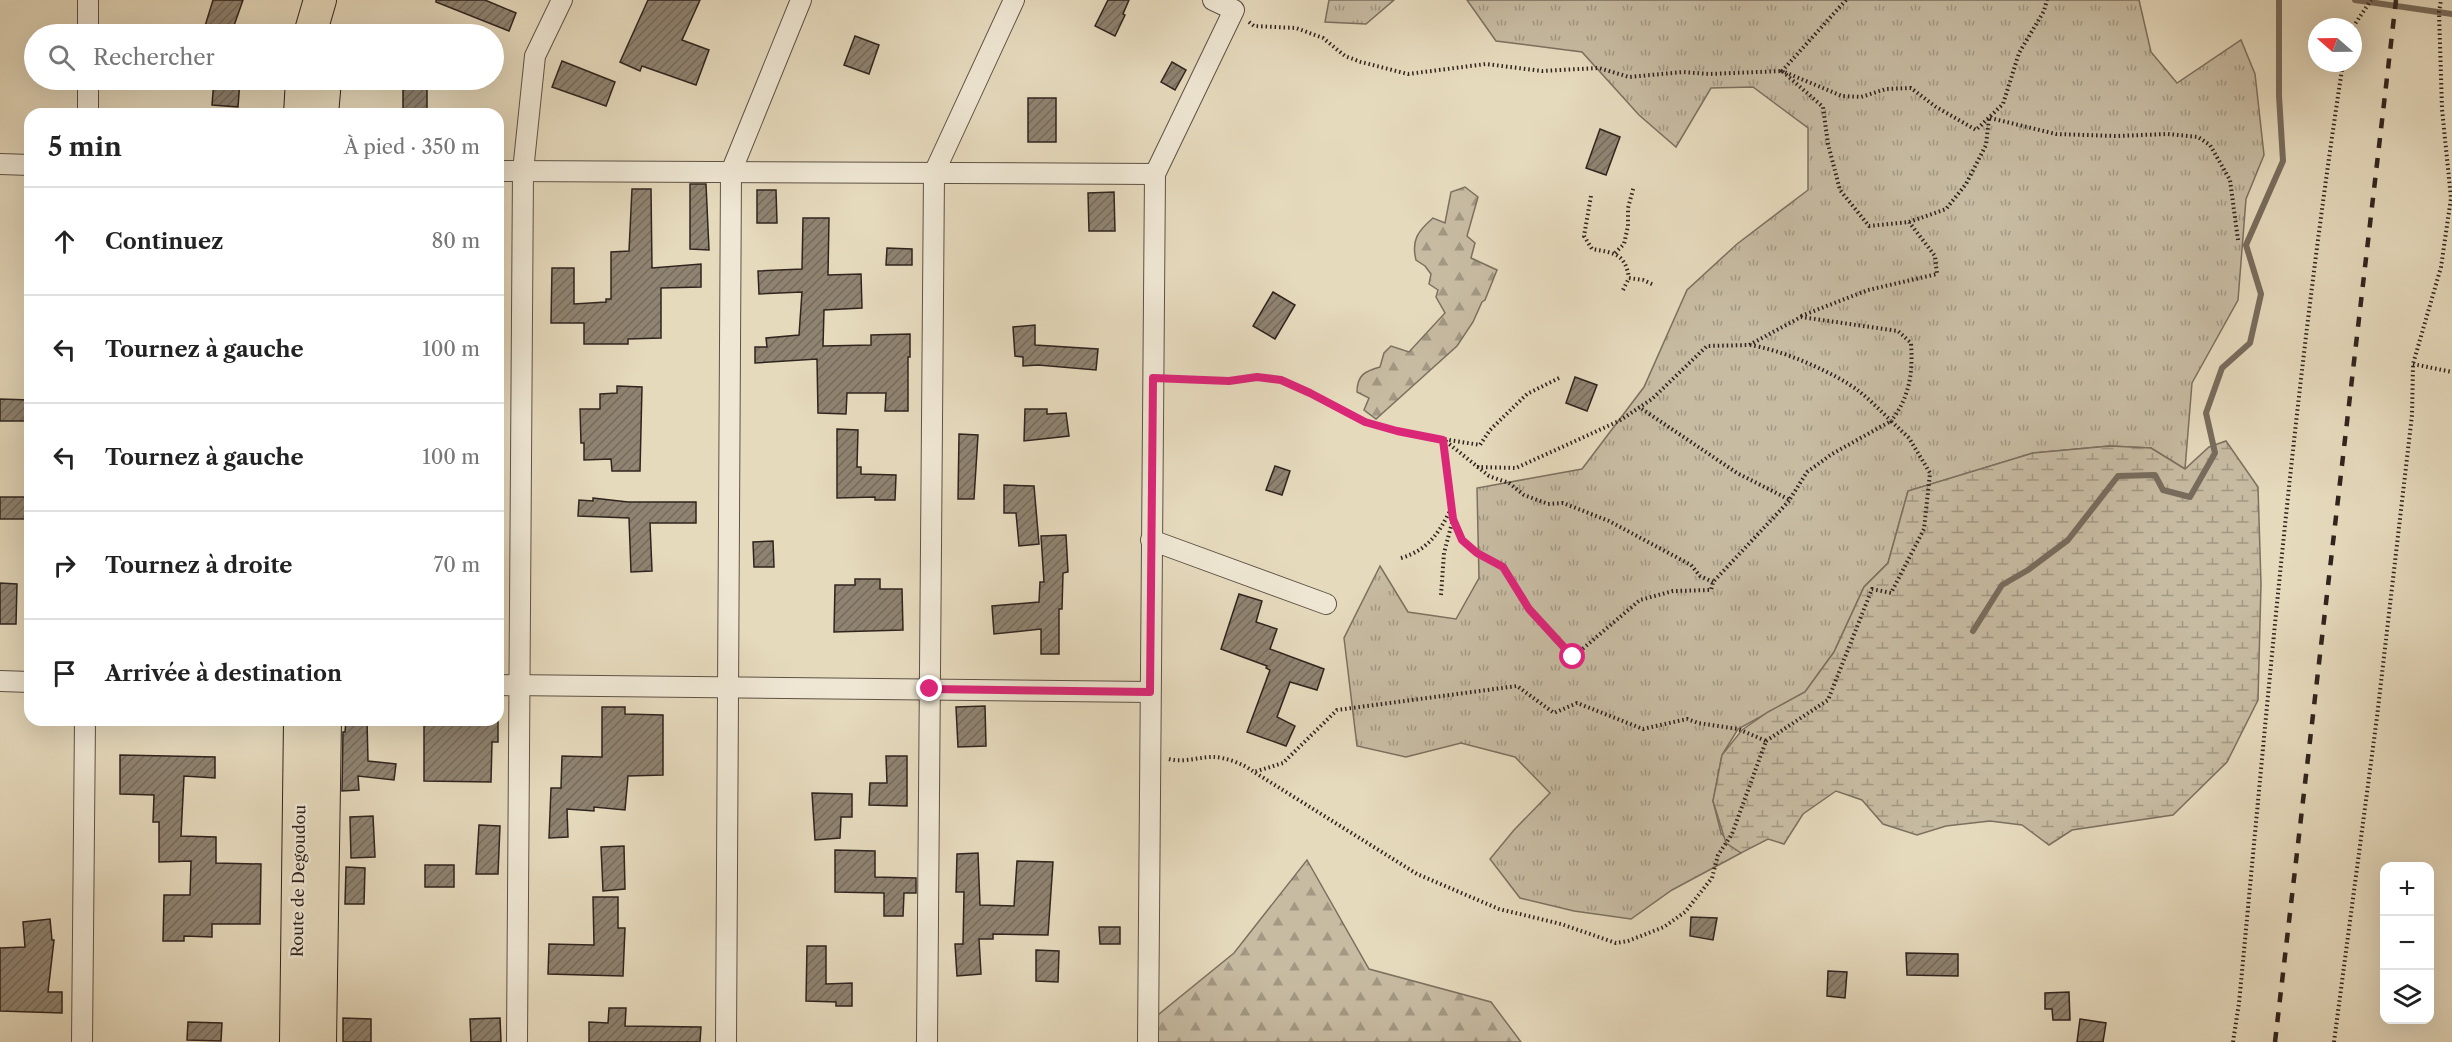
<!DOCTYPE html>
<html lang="fr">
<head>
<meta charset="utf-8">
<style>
  body { margin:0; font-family:"Libre Caslon Text",serif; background:#f6f6f6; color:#222 }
  .controls { position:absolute; right:18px; bottom:18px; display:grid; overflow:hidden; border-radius:12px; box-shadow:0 6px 24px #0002 }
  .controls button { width:54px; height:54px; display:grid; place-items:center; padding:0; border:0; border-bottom:2px solid #e0e0e0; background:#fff; color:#222; font:30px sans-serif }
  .compass { position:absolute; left:2308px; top:18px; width:54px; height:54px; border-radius:50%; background:#fff; box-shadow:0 6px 24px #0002; rotate:290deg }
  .stop { position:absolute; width:18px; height:18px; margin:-14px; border:4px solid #db2777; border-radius:50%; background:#fff }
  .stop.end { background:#db2777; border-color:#fff; box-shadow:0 2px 6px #0008 }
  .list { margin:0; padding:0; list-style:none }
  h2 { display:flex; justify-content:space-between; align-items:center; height:78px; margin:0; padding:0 24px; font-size:26px }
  h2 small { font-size:20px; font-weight:400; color:#767676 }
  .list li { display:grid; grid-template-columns:39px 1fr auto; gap:18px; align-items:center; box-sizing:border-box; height:108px; padding:0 24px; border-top:2px solid #e0e0e0 }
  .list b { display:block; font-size:22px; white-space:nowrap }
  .list em { font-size:20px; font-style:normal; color:#767676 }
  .icon { flex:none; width:33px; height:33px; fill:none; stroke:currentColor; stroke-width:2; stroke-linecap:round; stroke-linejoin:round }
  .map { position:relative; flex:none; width:2452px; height:1042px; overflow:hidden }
  .search { position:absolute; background:#fff; box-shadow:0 6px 24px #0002; left:24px; top:24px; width:480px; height:66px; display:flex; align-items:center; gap:15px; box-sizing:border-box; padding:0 21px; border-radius:33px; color:#767676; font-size:22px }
  .panel { position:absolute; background:#fff; box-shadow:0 6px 24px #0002; left:24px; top:108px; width:480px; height:618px; border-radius:18px }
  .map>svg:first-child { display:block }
</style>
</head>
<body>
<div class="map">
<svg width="2452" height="1042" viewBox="0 0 2452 1042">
  <defs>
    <pattern id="grass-tufts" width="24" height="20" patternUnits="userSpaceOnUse" patternTransform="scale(1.5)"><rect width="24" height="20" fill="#c7bba2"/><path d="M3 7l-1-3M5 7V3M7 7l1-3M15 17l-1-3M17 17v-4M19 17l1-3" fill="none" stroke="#a29883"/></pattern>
    <pattern id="forest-firs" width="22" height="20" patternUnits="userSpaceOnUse" patternTransform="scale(1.5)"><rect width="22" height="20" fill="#c7bba2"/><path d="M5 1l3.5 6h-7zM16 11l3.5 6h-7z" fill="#a29883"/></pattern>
    <pattern id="wetland-marsh" width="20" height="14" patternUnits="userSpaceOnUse" patternTransform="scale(1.5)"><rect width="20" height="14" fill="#c7bba2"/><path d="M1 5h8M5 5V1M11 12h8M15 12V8" fill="none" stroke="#a29883"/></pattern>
    <pattern id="building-hatch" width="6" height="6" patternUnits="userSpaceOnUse" patternTransform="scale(1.5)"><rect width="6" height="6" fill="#8f8371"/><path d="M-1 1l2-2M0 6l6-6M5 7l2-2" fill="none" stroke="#756b5c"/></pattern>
  </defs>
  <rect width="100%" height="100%" fill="#e6dabd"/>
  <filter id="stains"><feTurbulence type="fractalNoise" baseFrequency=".00333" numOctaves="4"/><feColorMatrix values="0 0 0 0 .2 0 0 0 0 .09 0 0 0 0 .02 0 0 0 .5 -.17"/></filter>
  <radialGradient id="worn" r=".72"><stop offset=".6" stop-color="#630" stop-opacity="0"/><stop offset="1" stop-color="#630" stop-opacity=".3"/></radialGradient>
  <g fill="url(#grass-tufts)" stroke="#7c7060" stroke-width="1.5">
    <path d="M1329,0H1394L1366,24L1325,22Z"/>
    <path d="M1467,0H2139L2151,52L2177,83L2241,40L2255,74L2264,155L2246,199L2238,300L2192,383L2185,469L2151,448L2109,446L2033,453L1908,491L1888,563L1864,587L1834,652L1805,692L1738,729L1722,755L1713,801L1721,833L1741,853L1672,890L1631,919L1574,911L1520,898L1490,859L1514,830L1550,793L1515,757L1461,743L1406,757L1357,746L1344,638L1380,566L1408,612L1456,619L1479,578L1477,488L1582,469L1644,387L1687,290L1737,244L1808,190V128L1753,87L1711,88L1676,147L1639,115L1582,52L1496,41Z"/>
  </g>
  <g fill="url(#forest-firs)" stroke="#7c7060" stroke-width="1.5">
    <path d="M1465,187L1478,197L1467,236L1475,243L1471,258L1497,270L1485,300L1482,302L1473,322L1457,346L1376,419L1364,410L1369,398L1357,392C1357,375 1365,371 1380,367L1384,353L1391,346L1409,352L1445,313L1436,297L1438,290L1429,284L1431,274L1425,266L1416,260C1411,240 1418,231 1433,218L1445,223L1451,192Z"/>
    <path d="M1307,860L1369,969L1491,1002L1521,1042H1148V1023L1234,953Z"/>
  </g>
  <path fill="url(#wetland-marsh)" stroke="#7c7060" stroke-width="1.5" d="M2226,441L2258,487L2261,584L2258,700L2227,762L2173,815L2072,830L2049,845L2022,825L1990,821L1946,826L1917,835L1883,824L1862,800L1836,791L1803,814L1784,844L1768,839L1741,853L1726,843L1713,801L1722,755L1742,730L1768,712L1805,692L1834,652L1864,587L1888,563L1908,491L2033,453L2110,446L2151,448L2185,469L2209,447Z"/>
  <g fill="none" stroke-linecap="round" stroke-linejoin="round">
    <g stroke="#786c5d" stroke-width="6">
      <path d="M2355,0L2452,14"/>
      <path d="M1973,631L2002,585L2028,570L2068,540L2118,476L2155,475L2163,490L2190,497L2215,453L2206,413L2222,368L2250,343L2261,294L2246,245L2283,161L2279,96V0"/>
    </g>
  </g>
  <g fill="url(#building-hatch)" stroke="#30241f" stroke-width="1.5">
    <path d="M213,0H243L231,34L205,26Z"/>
    <path d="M436,0H485L516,13L509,31L436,2Z"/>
    <path d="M648,0H700L682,40L709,50L696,85L642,66L640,71L620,62Z"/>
    <path d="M1108,0H1129L1123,14L1125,15L1115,36L1095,26Z"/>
    <path d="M855,36L879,45L869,74L844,65Z"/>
    <path d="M562,61L615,82L606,106L552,87Z"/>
    <path d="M1172,62L1186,70L1175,90L1161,82Z"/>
    <path d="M214,80H240L238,107L212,105Z"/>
    <rect x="403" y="80" width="24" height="34"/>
    <rect x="1028" y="98" width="28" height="44"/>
    <path d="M1600,129L1620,137L1606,175L1586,168Z"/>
    <path d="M690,184H706L709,250L690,249Z"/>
    <path d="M632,189H651L652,268L701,264V287L661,288V338L628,339V344H584V323H551L552,268H574V304L606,302V299H611V252L629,251Z"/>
    <path d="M757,190H776L777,223H757Z"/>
    <path d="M1114,192L1115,231H1089L1088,193Z"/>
    <path d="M803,218H829L828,275L861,274L862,308L824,310L823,346L871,345V335L910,334V357H908V411H885L886,393H847L846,414L818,413L817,359L755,363V347H767L766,338L799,335L802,292L759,294L758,271L802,269Z"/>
    <path d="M887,248L912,249V265H886Z"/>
    <path d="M1273,292L1295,305L1275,339L1253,326Z"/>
    <path d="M1035,325V345L1098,349L1096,370L1038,365L1023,366V357L1015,356L1013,327Z"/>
    <path d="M1575,377L1597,385L1587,411L1566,403Z"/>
    <path d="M617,386L642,387L640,471H612L611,459L584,460V443H581L580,409H600V394L617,393Z"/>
    <path d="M0,399L30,400V421H0Z"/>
    <path d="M1025,409H1047V414L1066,413L1069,436L1024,441Z"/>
    <path d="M837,429L858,430L857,467H861V474L896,475L895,500H875V497L837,498Z"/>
    <path d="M959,434L978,435L974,499H958Z"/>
    <path d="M1275,466L1290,471L1282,495L1266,490Z"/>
    <path d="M1004,485L1034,486L1039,544L1019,546L1016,513H1004Z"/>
    <rect x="0" y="497" width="30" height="22"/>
    <path d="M593,498L628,502H696V523H650L652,571L631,572L629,518L578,516L579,500L593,501Z"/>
    <path d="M1066,535L1068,572L1063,573L1062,609H1059V654H1041V629L994,634L992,606L1039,602L1040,582H1044L1041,536Z"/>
    <path d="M773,541L774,567H754L753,542Z"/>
    <path d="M855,579H880V589H902L903,630L834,632L835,585H855Z"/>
    <path d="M0,583L17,584L16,624H0Z"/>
    <path d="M1239,594L1262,601L1256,622L1277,629L1270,649L1324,669L1317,690L1290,682L1277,717L1295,726L1286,746L1247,732L1270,670L1266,668L1267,666L1221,649Z"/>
    <path d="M985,706L986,746L958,747L956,707Z"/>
    <path d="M602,707H625V714L663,715V775L628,776L625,810L594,807V811L567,809L568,837L549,838L551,788H561L562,756L602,757Z"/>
    <path d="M346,720H367L368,761L396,764L394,780L358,776L359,790L342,791L343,732H345Z"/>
    <path d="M424,720H498V742H492L491,782L424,781Z"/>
    <path d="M120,755L215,757V778L184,776L181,836L216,837V863L261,864L260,924H212V937L184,936V941H163L164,895H190L191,861L159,862V822H153L154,795L120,794Z"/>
    <path d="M886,756H907V806L869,805L870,783H887Z"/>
    <path d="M812,793L852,794V817H841L840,838L815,840Z"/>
    <path d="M373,816L375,857L351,858L350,817Z"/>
    <path d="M479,825L500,826L498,874H476Z"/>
    <path d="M624,846L625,889L603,891L601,847Z"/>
    <path d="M835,850L875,851V877L916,878V893H904L903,916H884V893L835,892Z"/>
    <path d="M978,853L980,905L1014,906L1017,861L1053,862L1048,935L993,934V939H979L981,974L957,976L955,944H963L964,892H956L957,854Z"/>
    <rect x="425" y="865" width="29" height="22"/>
    <path d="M346,867L365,868L364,904H345Z"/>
    <path d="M593,897H618V928H625L623,976L548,974L549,944L594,945Z"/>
    <path d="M1691,917L1717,918L1713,940L1690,936Z"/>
    <path d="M50,919L52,940H54L48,992H62V1013L0,1011V948L25,947L23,922Z"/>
    <path d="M1099,927H1120V944H1100Z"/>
    <path d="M807,946H826V984L852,983V1006H836V1002L806,1001Z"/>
    <path d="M1036,950L1059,951L1058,982L1036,981Z"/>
    <path d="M1906,953L1958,954V976L1907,975Z"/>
    <path d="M1828,971L1847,972L1845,998L1827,996Z"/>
    <path d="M2069,992L2070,1020H2053L2052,1009H2045V993Z"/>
    <path d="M609,1008H626L625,1026L701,1027L700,1042H589V1022L608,1023Z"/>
    <path d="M343,1018L371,1019V1042H343Z"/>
    <path d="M500,1018L501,1042H471L470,1019Z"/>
    <path d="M2080,1019L2106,1023L2103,1042H2077Z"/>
    <path d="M188,1022L222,1023L221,1041L187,1040Z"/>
  </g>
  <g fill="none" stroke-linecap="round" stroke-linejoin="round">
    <g stroke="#5e5246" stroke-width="22">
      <g id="minor">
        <path d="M88,34V0"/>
        <path d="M88,114V80"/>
        <path d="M0,164L30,165"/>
        <path d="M498,171L1155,174"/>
        <path d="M1151,540L1326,604"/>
        <path d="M0,681L30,682"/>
        <path d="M498,685L1150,692"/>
        <path d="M82,1042L85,720"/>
        <path d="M517,1042L523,171L535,56L562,0"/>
        <path d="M726,1042L731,172L801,0"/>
        <path d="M927,1042L934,173L1014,0"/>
        <path d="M1148,1042L1155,174L1234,10L1213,0"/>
      </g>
    </g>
    <g stroke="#30241f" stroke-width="34">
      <g id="primary">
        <path d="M310,34L320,0"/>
        <path d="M300,114L302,80"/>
        <path d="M322,114L325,80"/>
        <path d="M296,1042L300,720"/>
        <path d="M320,1042L325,720"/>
      </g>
    </g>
    <g stroke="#30241f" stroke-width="4" stroke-dasharray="1.5 3" stroke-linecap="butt">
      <path d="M1846,0L1782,71L1842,96L1861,97L1886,89L1911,88L1936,107L1976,130L2003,104L2019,53L2044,11L2047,0"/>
      <path d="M1249,22L1254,26L1296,28L1323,38L1345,56L1361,62L1408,74L1486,64L1542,71L1599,68L1629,77L1683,72L1709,74L1782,71L1823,107L1828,144L1840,190L1869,226L1909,222L1946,209L1966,184L1986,145L1989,118"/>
      <path d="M2353,27L2371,0"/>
      <path d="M1990,118L2056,134L2116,136L2168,134L2198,137L2210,145L2230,180L2238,240"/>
      <path d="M1591,196L1584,236L1592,249C1614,253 1625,253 1629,278"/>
      <path d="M1615,253L1624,244L1628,226V208L1634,186"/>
      <path d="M1623,290L1629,278L1643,280L1654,285"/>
      <path d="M1801,316L1868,290L1937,274L1935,256L1909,222"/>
      <path d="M2413,364L2452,372"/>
      <path d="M1559,378L1527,394L1490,430L1480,445L1443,439L1453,519L1462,540L1477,553L1503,567L1529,609L1573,657L1640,600L1673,591L1711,590L1713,582L1790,500L1737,473L1639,407"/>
      <path d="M1171,379L1229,381L1257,377L1281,380L1379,427L1443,439L1489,476L1509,483L1524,495L1548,504L1563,503L1609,521L1691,565L1700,576L1713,582"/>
      <path d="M1477,467L1516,468L1619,421L1652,399L1707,346L1749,345L1801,317L1898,331L1911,343C1913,372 1910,397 1891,421C1881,411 1871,401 1860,392C1836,373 1780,349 1749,345"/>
      <path d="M1401,558C1428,550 1439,533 1451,509"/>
      <path d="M1441,595L1444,553L1453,519"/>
      <path d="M1766,741L1828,700L1872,589L1891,593L1924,529L1930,473L1909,438L1891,421L1832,454L1807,472L1790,499"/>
      <path d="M1169,759C1184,763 1198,757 1213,757C1225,757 1244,764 1254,772L1417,874L1499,909L1561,924L1616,943L1628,941L1664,927L1685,912L1712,878L1718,855L1732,834L1766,741L1738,729L1698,723L1687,719L1643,729L1577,703L1554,713L1517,686L1337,710L1283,763L1254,772"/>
      <path d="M2233,1042L2239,1003C2269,689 2295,375 2343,63"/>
      <path d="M2334,1042L2377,717L2412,415L2413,364L2441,267L2451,198L2442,109L2439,12L2441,0"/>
    </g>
    <use href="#minor" stroke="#efe7d4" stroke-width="20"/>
    <use href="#primary" stroke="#e6dabd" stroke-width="32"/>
    <path stroke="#30241f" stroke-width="4.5" stroke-dasharray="10 10" stroke-linecap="butt" d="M2275,1042L2396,0"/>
  </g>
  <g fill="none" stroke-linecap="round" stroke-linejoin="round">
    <path stroke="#db2777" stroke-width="8" d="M930,689L1150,692L1153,378L1229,381L1257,377L1281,380L1310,393L1365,422L1397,431L1443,440L1453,519L1462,540L1477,553L1503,567L1529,609L1573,657"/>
  </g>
  <g text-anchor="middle" stroke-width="5" stroke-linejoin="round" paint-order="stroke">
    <g font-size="16" fill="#30241f" stroke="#efe7d4">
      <text transform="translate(298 881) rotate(-89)" y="6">Route de Degoudou</text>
    </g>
  </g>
  <rect width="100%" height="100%" filter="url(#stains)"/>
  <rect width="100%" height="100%" fill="url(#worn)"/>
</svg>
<div class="controls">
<button>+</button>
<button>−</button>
<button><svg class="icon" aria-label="layers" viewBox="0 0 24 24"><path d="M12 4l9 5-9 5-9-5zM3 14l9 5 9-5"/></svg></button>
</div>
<svg class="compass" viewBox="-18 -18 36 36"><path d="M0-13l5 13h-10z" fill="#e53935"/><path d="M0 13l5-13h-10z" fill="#767676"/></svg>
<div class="stop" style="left:1573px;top:657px"></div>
<div class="stop end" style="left:930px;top:689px"></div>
<div class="search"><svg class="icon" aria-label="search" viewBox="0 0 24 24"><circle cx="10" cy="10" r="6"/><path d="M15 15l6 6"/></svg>Rechercher</div>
<section class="panel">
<h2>5 min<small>À pied · 350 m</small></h2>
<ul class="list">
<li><svg class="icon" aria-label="ahead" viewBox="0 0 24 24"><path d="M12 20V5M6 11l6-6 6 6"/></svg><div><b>Continuez</b></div><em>80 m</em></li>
<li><svg class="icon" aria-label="left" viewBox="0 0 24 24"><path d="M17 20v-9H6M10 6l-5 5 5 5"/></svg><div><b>Tournez à gauche</b></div><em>100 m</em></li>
<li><svg class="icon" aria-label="left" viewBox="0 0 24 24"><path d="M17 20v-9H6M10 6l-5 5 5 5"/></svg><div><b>Tournez à gauche</b></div><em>100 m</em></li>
<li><svg class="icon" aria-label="right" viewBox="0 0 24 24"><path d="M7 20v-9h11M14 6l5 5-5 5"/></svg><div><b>Tournez à droite</b></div><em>70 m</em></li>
<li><svg class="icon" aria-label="arrive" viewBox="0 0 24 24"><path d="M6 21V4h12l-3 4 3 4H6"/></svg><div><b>Arrivée à destination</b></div></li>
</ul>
</section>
</div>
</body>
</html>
